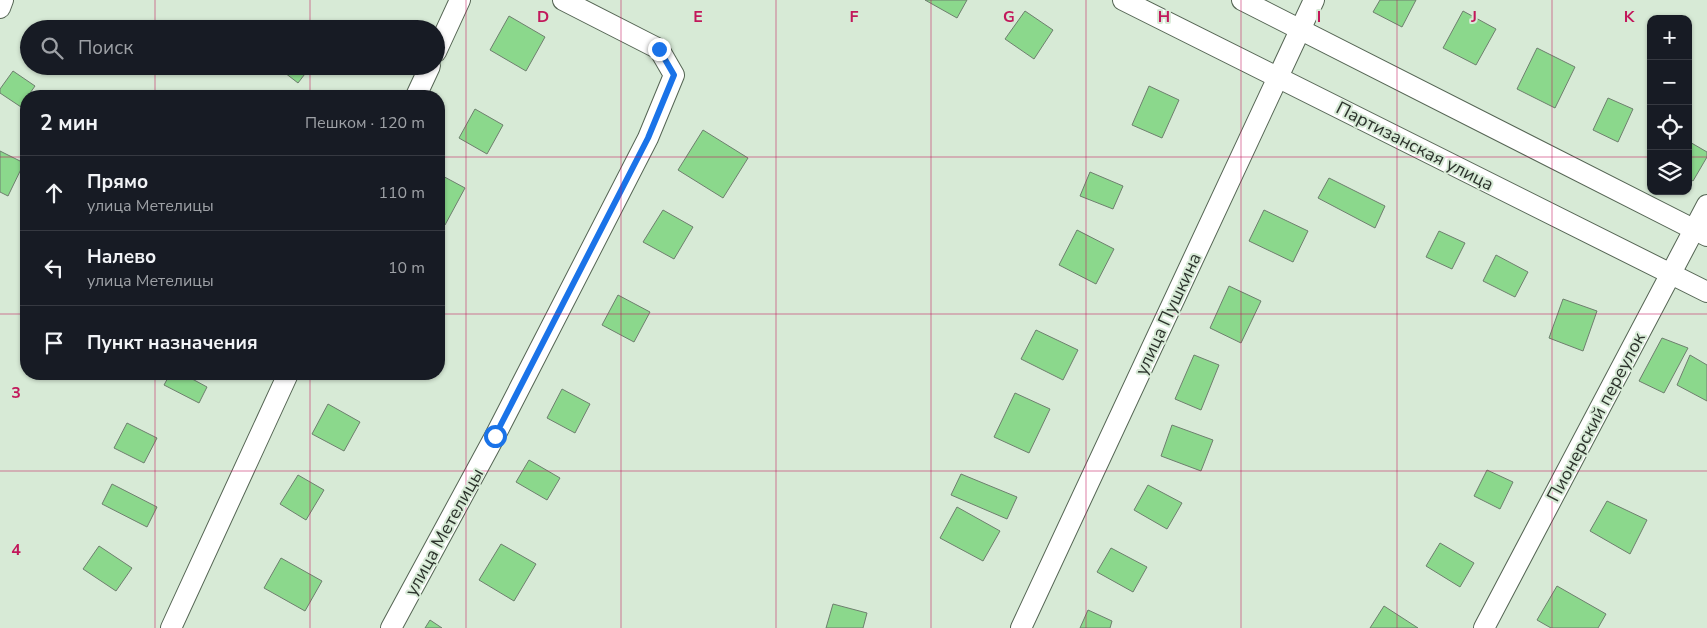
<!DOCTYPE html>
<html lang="ru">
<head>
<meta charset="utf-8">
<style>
  body { margin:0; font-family:"Nunito Sans",sans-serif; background:#242831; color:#f1f3f6 }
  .controls { position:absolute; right:15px; top:15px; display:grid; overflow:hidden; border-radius:10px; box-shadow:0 1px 4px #0004 }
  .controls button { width:45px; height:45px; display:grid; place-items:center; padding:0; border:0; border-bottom:1px solid #363941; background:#171b24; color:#f1f3f6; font:25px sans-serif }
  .stop { position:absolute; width:15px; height:15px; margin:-11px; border:4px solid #1a73e8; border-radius:50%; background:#fff }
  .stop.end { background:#1a73e8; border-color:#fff; box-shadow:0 1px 5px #0008 }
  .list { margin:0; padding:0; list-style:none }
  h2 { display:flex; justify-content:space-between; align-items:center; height:65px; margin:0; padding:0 20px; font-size:21px }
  h2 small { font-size:16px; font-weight:400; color:#9ea1a6 }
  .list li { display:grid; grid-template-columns:32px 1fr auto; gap:15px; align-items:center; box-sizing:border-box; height:75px; padding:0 20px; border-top:1px solid #363941 }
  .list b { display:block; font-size:19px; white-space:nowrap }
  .list p { margin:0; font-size:16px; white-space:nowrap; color:#9ea1a6 }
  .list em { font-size:16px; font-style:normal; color:#9ea1a6 }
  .icon { flex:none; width:28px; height:28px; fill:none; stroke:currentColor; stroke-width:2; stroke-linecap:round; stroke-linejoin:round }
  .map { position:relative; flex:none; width:1707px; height:628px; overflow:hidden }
  .search { position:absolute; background:#171b24; box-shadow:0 1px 4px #0004; left:20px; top:20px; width:425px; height:55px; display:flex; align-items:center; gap:12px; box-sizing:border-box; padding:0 18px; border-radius:28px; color:#9ea1a6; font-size:19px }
  .panel { position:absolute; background:#171b24; box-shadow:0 1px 4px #0004; left:20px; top:90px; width:425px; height:290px; border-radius:20px }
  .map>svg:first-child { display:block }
</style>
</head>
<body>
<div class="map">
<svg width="1707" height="628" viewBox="0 0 1707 628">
  <rect width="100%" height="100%" fill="#d7ead6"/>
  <g fill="#8bd88c" stroke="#6e7f6e">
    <path d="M925,0H967L957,18Z"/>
    <path d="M1380,0H1416L1402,27L1373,12Z"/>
    <path d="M1025,11L1053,30L1034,59L1005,39Z"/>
    <path d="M1463,11L1496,29L1476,65L1443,48Z"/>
    <path d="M509,16L545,37L526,71L490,50Z"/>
    <path d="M1537,48L1575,67L1555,108L1517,89Z"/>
    <path d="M276,66H311L298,83Z"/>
    <path d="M13,71L35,86L28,96H26V99L21,107L0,93V89Z"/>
    <path d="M1149,86L1179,100L1162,138L1132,125Z"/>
    <path d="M1608,98L1633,109L1618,142L1593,130Z"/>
    <path d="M475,109L503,125L487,154L459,138Z"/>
    <path d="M703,130L748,158L723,198L678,170Z"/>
    <path d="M1688,141L1707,152V157L1693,181L1688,178Z"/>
    <path d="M0,151L24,163L8,196L0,192Z"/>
    <path d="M1090,172L1123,186L1113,209L1080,196Z"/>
    <path d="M439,174L465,188L445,225L439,222Z"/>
    <path d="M1329,178L1385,206L1375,228L1318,198Z"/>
    <path d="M663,210L693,227L674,259L643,242Z"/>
    <path d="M1264,210L1308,231L1293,262L1249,241Z"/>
    <path d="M1077,230L1114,249L1096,284L1059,265Z"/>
    <path d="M1439,231L1465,243L1452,269L1426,257Z"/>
    <path d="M1496,255L1528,272L1515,297L1483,281Z"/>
    <path d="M1229,286L1261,301L1241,343L1210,328Z"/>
    <path d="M618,295L650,312L634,342L602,325Z"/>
    <path d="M1563,299L1597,311L1583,351L1549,338Z"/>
    <path d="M1036,330L1078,350L1063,380L1021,359Z"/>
    <path d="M1662,338L1688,348L1664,393L1639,381Z"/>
    <path d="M1194,355L1219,365L1201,410L1175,399Z"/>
    <path d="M1690,355L1707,365V401L1677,385Z"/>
    <path d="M170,374H183L207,387L199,403L164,385Z"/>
    <path d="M562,389L590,404L575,433L547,418Z"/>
    <path d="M1015,393L1050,409L1029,453L994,437Z"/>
    <path d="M328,404L360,422L344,451L312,434Z"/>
    <path d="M127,423L157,438L144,463L114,448Z"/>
    <path d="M1172,425L1213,440L1201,471L1161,456Z"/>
    <path d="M529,460L560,478L547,500L516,482Z"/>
    <path d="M1487,470L1513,482L1500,509L1474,496Z"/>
    <path d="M961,474L1017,497L1007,519L951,495Z"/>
    <path d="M298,475L324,490L306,520L280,504Z"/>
    <path d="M112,484L157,507L147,527L102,504Z"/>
    <path d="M1148,485L1182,503L1167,529L1134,510Z"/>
    <path d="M1607,501L1647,520L1630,554L1590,531Z"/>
    <path d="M957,507L1000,531L983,561L940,538Z"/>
    <path d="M1440,543L1474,563L1460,587L1426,566Z"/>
    <path d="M501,544L536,564L514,601L479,580Z"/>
    <path d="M99,546L132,568L116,591L83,569Z"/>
    <path d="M1111,548L1147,567L1133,592L1097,572Z"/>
    <path d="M281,558L322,581L305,611L264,588Z"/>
    <path d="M1557,586L1606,614L1598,628H1551L1537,620Z"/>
    <path d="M833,604L867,613L863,628H826Z"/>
    <path d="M1384,606L1418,628H1370Z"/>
    <path d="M1088,610L1112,621L1110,628H1080Z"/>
    <path d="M430,620L442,628H425Z"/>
  </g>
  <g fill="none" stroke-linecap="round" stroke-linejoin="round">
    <g stroke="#556554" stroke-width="22">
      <g id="minor">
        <path d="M1123,0L1707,292"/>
        <path d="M1242,0L1707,236"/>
        <path d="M0,8L3,0"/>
        <path d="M436,52L460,0"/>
        <path d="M416,96L430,66"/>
        <path d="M171,628L288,374"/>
        <path d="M391,628L495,436L648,138L674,75L659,49L563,0"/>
        <path d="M1021,628L1314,0"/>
        <path d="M1484,628L1707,205"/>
      </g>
    </g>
    <use href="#minor" stroke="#fff" stroke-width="20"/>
  </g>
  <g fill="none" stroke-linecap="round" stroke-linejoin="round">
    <path stroke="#1a73e8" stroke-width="6" d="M495,436L648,138L674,75L659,49"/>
  </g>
  <path fill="none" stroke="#c2185b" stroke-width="1" stroke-opacity="0.55" d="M155,0V29M310,0V29M466,0V628M621,0V628M776,0V628M931,0V628M1086,0V628M1241,0V628M1397,0V628M1552,0V628M155,66V96M310,66V96M0,157H26M439,157H1651M1688,157H1707M0,314H26M439,314H1707M155,374V628M310,374V628M0,471H1707"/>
  <g text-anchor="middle" stroke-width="4" stroke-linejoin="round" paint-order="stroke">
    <g font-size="18" fill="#2c332c" stroke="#d7ead6">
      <text transform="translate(1415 146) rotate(27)" y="6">Партизанская улица</text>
      <text transform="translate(1168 314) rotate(-65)" y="6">улица Пушкина</text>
      <text transform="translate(1596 417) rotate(-62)" y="6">Пионерский переулок</text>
      <text transform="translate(444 532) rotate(-61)" y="6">улица Метелицы</text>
    </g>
  </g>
  <g font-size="16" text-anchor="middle" font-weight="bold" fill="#c2185b" stroke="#d7ead6" stroke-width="4" stroke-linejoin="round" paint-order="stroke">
    <text x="543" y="22">D</text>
    <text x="698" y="22">E</text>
    <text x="854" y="22">F</text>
    <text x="1009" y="22">G</text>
    <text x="1164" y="22">H</text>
    <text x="1319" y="22">I</text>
    <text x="1474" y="22">J</text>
    <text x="1629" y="22">K</text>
    <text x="16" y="398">3</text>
    <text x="16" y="555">4</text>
  </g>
</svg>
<div class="controls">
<button>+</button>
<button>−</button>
<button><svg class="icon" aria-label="locate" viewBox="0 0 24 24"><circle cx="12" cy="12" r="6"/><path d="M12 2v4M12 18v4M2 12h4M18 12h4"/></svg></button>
<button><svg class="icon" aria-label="layers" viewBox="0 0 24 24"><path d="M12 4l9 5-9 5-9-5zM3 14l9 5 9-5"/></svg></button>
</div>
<div class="stop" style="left:495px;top:436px"></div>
<div class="stop end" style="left:659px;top:49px"></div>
<div class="search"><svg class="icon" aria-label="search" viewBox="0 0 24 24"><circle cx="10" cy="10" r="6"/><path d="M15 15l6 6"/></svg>Поиск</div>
<section class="panel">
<h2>2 мин<small>Пешком · 120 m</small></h2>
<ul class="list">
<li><svg class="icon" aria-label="ahead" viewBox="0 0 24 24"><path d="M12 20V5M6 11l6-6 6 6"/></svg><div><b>Прямо</b><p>улица Метелицы</p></div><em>110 m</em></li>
<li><svg class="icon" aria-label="left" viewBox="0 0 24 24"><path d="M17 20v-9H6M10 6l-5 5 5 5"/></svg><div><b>Налево</b><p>улица Метелицы</p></div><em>10 m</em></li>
<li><svg class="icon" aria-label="arrive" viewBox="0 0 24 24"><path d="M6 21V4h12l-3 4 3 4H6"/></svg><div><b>Пункт назначения</b></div></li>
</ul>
</section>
</div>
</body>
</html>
